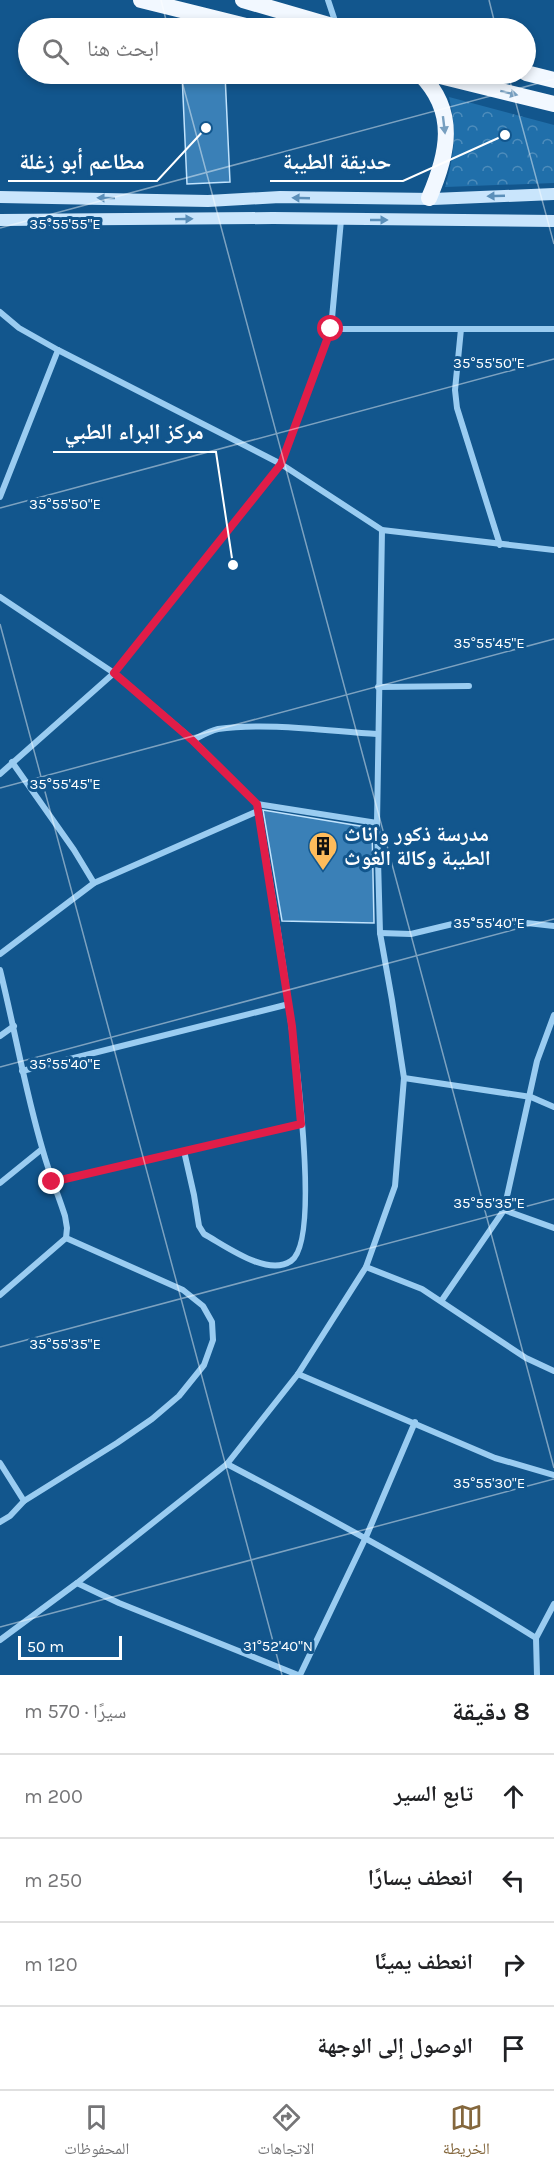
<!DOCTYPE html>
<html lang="ar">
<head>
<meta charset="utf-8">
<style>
  body { margin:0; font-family:Karla,"Noto Naskh Arabic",sans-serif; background:#f6f6f6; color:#202124; direction:rtl }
  .scale { position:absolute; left:18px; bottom:15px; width:104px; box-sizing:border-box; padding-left:6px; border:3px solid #fff; border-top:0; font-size:16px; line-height:21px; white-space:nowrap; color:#fff; -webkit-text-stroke:4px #12568d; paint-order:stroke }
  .stop { position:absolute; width:18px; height:18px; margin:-14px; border:4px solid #e11d48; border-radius:50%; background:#fff }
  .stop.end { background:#e11d48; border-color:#fff; box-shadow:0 2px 6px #0008 }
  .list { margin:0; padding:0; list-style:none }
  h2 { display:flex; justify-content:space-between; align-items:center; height:78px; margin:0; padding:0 24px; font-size:26px }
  h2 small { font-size:20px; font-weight:400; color:#757577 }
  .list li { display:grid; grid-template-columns:39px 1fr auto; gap:18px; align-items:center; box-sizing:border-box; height:84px; padding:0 24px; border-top:2px solid #e0e0e0 }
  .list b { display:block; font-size:22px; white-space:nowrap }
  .list em { font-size:20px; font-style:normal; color:#757577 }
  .icon { flex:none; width:33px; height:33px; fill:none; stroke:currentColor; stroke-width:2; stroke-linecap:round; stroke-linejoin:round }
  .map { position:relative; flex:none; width:554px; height:1675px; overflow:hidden; direction:ltr }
  .search { position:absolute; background:#fff; box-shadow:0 3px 9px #0003; left:18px; right:18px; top:18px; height:66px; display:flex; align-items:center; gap:15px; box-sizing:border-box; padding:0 21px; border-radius:33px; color:#757577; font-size:22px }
  .sheet { height:414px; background:#fff }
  nav { display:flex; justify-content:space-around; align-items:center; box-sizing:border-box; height:84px; border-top:2px solid #e0e0e0; background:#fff; font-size:16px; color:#757577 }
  nav a { display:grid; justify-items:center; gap:3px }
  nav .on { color:#84673d }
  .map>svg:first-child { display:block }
</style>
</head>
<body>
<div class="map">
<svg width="554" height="1675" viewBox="0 0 554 1675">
  <defs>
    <pattern id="park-crowns" width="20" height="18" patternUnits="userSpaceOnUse" patternTransform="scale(1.5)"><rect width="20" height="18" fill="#206faa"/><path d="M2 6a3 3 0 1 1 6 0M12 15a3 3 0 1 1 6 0" fill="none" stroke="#4d8cbb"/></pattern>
  </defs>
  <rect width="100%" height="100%" fill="#12568d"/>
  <path fill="url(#park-crowns)" d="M449,97L554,125V183L445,187C455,153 457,131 449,97Z"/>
  <g fill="#3a80b7" stroke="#c1e3fd" stroke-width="1.5">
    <path d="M182,74H225L230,182L187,184Z"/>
    <path d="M263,810L372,828L374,923L282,921Z"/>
  </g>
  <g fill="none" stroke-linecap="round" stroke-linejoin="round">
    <g stroke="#9accf1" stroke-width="6">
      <path d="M328,0L336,24"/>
      <path d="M0,312L19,328L58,350L281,464L382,530L554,550"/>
      <path d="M331,329H554"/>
      <path d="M461,329L455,390L457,408L500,545"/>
      <path d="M0,497L58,350"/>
      <path d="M0,597L114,673L193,740L257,804L377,823"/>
      <path d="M378,687L469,686"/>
      <path d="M193,740C201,736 209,731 218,729C266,722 328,731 377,734"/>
      <path d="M12,762L74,850L94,883"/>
      <path d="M0,774L114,673L281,464L331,329L341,220"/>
      <path d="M380,933L411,934L465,921H509L554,926"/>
      <path d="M0,954L94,883L258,811"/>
      <path d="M0,970C15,1030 25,1091 43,1151C49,1173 58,1194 65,1216L67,1228L66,1238L0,1295"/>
      <path d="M0,1036L14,1026"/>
      <path d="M22,1071L289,1004"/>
      <path d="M404,1078L531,1097L554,1107"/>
      <path d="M184,1151L194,1195L199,1226L204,1234C226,1246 267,1277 291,1261C334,1232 267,865 257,804"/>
      <path d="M52,1182L301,1124"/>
      <path d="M0,1183L42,1149"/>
      <path d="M504,1210L554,1228"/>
      <path d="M366,1267L422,1289L526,1358L554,1371"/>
      <path d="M442,1300L504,1210L537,1061L554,1015"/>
      <path d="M298,1374L495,1458L554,1475"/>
      <path d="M0,1463L24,1501"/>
      <path d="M227,1464C332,1519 435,1575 536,1638"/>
      <path d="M0,1522L10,1516L24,1501L117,1443L152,1419L179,1396L204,1365L213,1340L212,1322L203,1306L183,1290L66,1238"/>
      <path d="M77,1583L119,1603L298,1675"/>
      <path d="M0,1640L77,1583L227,1464L298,1374L366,1267L395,1186L404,1078L392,1000L380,933L377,823L382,530"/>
      <path d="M300,1675L366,1537L415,1422"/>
      <path d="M537,1675L536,1638L554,1604"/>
    </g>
    <g stroke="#c9e5fc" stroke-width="12">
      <path d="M0,197L208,201L280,197L433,199L554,194"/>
      <path d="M0,220L273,218L554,221"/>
    </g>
    <g stroke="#f2f8ff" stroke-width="16">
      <path d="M141,0L254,28"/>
      <path d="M243,0L339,28"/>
      <path d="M526,73L554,80"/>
      <path d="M420,74C458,112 448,154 429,198"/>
      <path d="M432,74L554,104"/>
    </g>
  </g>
  <defs><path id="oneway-solid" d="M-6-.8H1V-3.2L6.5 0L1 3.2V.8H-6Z" transform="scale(1.5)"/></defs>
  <g fill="#779fc0">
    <use href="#oneway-solid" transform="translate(509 93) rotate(14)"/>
    <use href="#oneway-solid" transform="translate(444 125) rotate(83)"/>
  </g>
  <g fill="#5b8fb9">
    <use href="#oneway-solid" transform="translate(496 196) rotate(178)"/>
    <use href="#oneway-solid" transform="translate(106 198) rotate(-179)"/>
    <use href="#oneway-solid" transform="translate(301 198) rotate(-178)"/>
    <use href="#oneway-solid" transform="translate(184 219) rotate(-1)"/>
    <use href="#oneway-solid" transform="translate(379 220)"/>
  </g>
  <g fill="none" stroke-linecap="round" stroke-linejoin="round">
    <path stroke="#e11d48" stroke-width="8" d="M52,1182L301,1124L292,1026L257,804L192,740L114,673L281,464L331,329"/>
  </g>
  <path fill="none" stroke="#fff" stroke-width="1.5" stroke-opacity="0.45" d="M161,0L168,28M489,0L496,28M180,74L554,1468M508,74L554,244M0,228L554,79M0,508L554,359M0,624L282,1675M0,788L554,639M0,1067L554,919M0,1347L554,1199M0,1627L554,1479"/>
  <defs>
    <g id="building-pin" transform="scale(1.5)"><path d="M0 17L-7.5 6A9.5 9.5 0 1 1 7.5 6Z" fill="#ffbc5b" stroke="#12568d"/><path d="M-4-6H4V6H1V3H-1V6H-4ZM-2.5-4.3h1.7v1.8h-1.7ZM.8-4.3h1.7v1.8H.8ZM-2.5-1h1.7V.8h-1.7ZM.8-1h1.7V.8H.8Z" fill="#111"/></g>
  </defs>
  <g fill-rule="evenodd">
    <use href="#building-pin" x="323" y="846"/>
  </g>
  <g text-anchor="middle" stroke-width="6" stroke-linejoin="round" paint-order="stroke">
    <g font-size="21" font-weight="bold" fill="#fff" stroke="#12568d" text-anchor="start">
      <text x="344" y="841">مدرسة ذكور واناث<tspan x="344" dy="24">الطيبة وكالة الغوث</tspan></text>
    </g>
  </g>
  <g font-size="15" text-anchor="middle" fill="#fff" stroke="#12568d" stroke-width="6" stroke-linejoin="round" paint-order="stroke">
    <text x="65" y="229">35°55'55"E</text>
    <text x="489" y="368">35°55'50"E</text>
    <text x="65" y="509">35°55'50"E</text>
    <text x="489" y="648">35°55'45"E</text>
    <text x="65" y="789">35°55'45"E</text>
    <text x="489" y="928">35°55'40"E</text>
    <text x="65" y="1069">35°55'40"E</text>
    <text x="489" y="1208">35°55'35"E</text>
    <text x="65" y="1349">35°55'35"E</text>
    <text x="489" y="1488">35°55'30"E</text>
    <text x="278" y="1651">31°52'40"N</text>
  </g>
  <path fill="none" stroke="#fff" stroke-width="2" d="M505 135L403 181H270M206 128L157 181H8M233 565L216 452H53"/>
  <g fill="#fff" stroke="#12568d" stroke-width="2">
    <circle cx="505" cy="135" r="6"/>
    <circle cx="206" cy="128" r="6"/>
    <circle cx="233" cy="565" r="6"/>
  </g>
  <g font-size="22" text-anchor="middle" font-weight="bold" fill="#fff" stroke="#12568d" stroke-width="6" stroke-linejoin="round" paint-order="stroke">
    <text x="337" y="169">حديقة الطيبة</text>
    <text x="82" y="169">مطاعم أبو زغلة</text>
    <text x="134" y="439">مركز البراء الطبي</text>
  </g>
</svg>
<div class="scale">50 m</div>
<div class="stop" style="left:331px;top:329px"></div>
<div class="stop end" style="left:52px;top:1182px"></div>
<div class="search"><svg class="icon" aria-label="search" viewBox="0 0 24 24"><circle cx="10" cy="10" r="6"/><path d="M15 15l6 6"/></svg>ابحث هنا</div>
</div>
<section class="sheet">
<h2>8 دقيقة<small>سيرًا · 570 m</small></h2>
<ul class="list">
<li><svg class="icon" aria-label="ahead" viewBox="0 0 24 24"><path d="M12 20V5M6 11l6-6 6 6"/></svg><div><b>تابع السير</b></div><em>200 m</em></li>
<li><svg class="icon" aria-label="left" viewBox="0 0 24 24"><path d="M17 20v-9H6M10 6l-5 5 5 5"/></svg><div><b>انعطف يسارًا</b></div><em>250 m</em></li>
<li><svg class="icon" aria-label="right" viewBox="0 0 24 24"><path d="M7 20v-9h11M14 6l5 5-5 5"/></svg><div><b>انعطف يمينًا</b></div><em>120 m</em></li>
<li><svg class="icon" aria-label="arrive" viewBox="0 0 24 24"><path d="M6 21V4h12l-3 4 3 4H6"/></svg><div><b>الوصول إلى الوجهة</b></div></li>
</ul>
</section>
<nav>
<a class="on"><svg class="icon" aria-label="map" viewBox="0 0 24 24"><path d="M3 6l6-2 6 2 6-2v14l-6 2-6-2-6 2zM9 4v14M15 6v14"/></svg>الخريطة</a>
<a><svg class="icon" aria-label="directions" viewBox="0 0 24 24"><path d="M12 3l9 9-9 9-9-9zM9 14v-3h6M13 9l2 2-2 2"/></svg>الاتجاهات</a>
<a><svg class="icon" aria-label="saved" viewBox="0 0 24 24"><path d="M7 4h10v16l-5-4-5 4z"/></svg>المحفوظات</a>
</nav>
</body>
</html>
